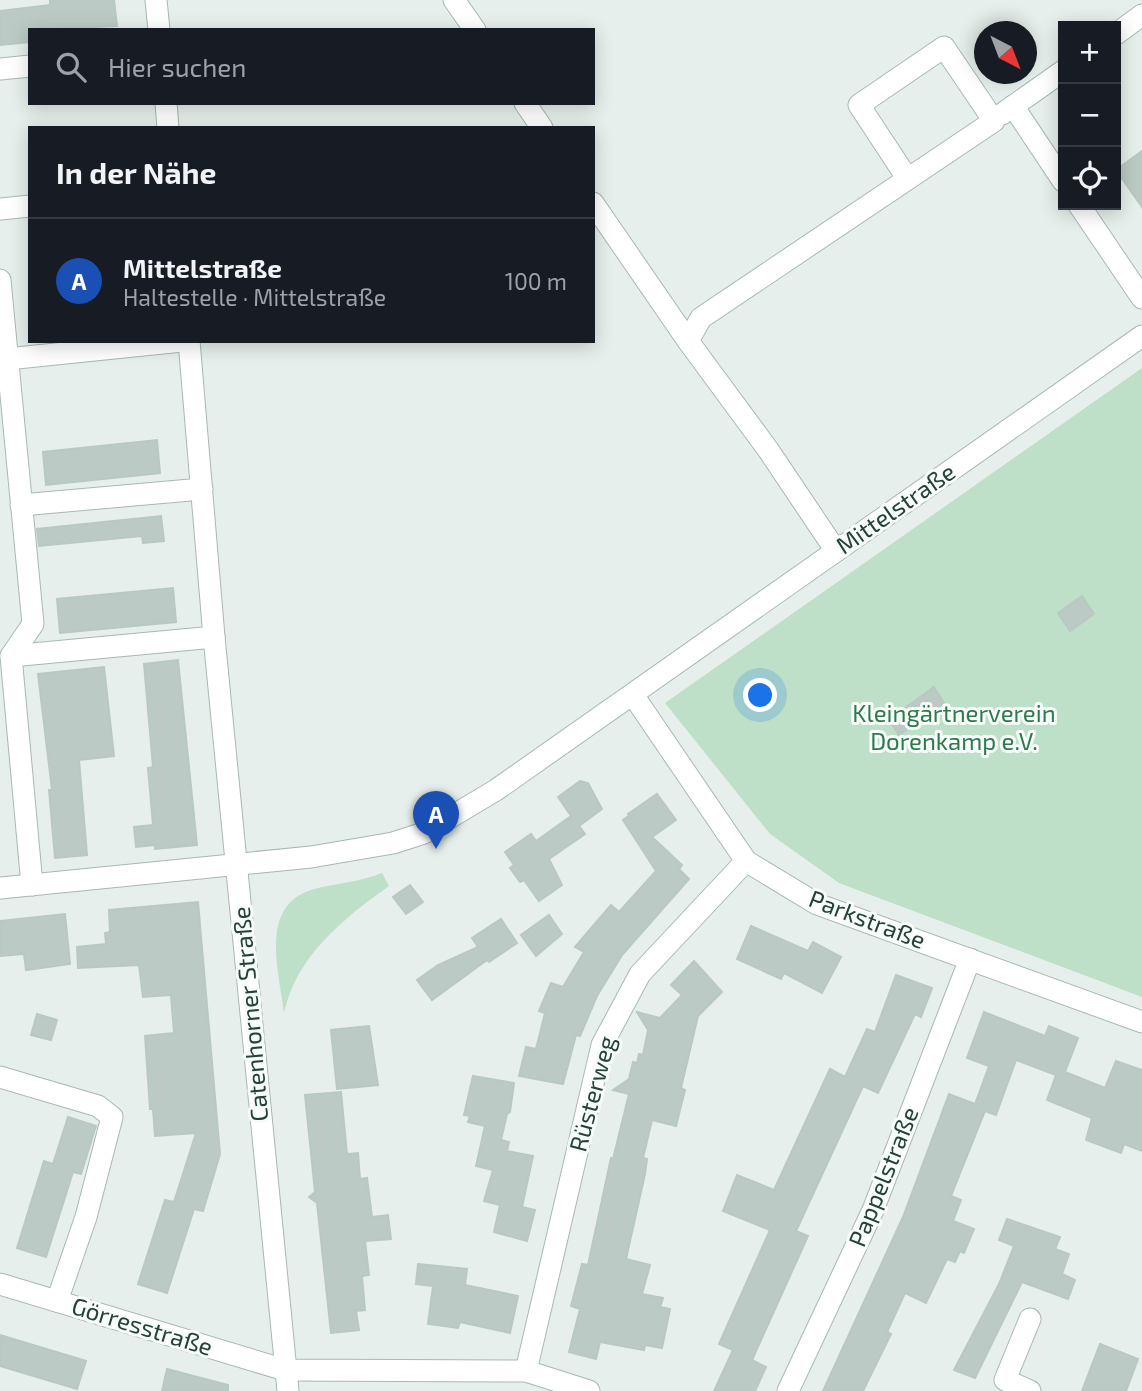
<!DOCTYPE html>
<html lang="de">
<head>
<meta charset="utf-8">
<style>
  body { margin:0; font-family:"Exo 2",sans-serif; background:#20242c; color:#f1f3f6 }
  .controls { position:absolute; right:21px; top:21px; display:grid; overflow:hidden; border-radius:0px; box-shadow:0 4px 18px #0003 }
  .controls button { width:63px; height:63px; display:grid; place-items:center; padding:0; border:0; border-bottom:2px solid #363941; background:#171b24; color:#f1f3f6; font:35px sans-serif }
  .compass { position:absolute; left:974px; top:21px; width:63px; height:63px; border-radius:50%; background:#171b24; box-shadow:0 4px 18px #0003; rotate:138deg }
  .you { position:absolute; left:761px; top:696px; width:24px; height:24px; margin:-18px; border:5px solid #fff; border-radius:50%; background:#1a73e8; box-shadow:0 0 0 10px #1a73e833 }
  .badge { display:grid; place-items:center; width:46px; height:46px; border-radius:50%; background:#0b8043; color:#fff; font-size:23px; font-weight:700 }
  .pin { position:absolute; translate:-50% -58px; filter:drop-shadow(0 2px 4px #0008) }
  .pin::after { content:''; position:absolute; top:37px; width:24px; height:21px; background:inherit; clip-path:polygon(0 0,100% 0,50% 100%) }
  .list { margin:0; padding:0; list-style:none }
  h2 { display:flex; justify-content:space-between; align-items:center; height:91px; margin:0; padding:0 28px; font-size:30px }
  h2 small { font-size:23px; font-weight:400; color:#9ea1a6 }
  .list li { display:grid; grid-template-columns:46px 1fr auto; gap:21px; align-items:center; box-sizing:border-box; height:126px; padding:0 28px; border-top:2px solid #363941 }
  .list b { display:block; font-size:26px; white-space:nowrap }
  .list p { margin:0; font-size:23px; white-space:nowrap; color:#9ea1a6 }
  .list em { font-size:23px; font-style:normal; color:#9ea1a6 }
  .icon { flex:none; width:38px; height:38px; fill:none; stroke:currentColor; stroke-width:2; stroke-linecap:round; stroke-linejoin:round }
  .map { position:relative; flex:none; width:1142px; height:1391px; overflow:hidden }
  .search { position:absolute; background:#171b24; box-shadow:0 4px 18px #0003; left:28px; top:28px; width:567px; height:77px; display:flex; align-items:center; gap:18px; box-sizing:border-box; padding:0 24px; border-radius:0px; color:#9ea1a6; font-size:26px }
  .panel { position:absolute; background:#171b24; box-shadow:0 4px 18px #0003; left:28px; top:126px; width:567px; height:217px; border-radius:0px }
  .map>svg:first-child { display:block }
</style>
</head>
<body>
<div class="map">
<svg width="1142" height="1391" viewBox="0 0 1142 1391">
  <rect width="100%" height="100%" fill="#e6efeb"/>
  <g fill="#bfe0c8">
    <path d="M1142,368V997L839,883L770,834L665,703Z"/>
    <path d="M382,873L389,886C343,919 297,955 284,1013C279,968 257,902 318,888C340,883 362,881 382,873Z"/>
  </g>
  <g fill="#bbcac4" stroke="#b8c9c2" stroke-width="2">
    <path d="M50,0H114L117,26L30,30V42L0,45V11L50,5Z"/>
    <path d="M1142,151V207L1116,170Z"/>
    <path d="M157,440L160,473L46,485L43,452Z"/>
    <path d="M161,516L164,541L143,543L142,536L39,546L37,529Z"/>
    <path d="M173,588L176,622L60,633L57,599Z"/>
    <path d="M1082,596L1094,614L1070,631L1058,613Z"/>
    <path d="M178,660L197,845L155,849V845L136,847L134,827L153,825L148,768L153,767L144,664Z"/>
    <path d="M104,667L114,756L79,760L87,855L55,858L49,790H52L38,674Z"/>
    <path d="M934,687L944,703L899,735L889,720Z"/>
    <path d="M580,781L588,783L602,809L579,826L585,834L549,859L562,885L539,901L524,880L520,882L510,868L514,865L505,852L531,834L536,841L571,816L558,797Z"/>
    <path d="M657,794L676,820L652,837L682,865L679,869L689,879L622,955L597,996L580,1036L576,1035L563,1084L519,1076L526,1047L536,1049L545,1013L539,1011L551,983L563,987L584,952L575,947L611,905L619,912L656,871L623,820L628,816L632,819L628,814Z"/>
    <path d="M410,885L423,902L406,914L393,897Z"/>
    <path d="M198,902L220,1154L203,1211L194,1209L167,1293L138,1284L165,1200L174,1202L196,1133L155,1136L153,1109H150L145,1036L174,1033L171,995L143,997L139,965L78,968L77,947L106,944L105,933L110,932L109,910Z"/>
    <path d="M65,914L70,964L26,970L24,954L1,956L0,921Z"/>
    <path d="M549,915L562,934L536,956L521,935Z"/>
    <path d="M501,919L517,943L489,962L487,960L432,1000L417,980L438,965L478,947L472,938Z"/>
    <path d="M751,926L808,951L813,942L841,957L822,993L784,973L781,979L737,959Z"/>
    <path d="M694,961L722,992L698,1016L681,1088L685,1090L676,1126L652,1120L643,1158L647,1159L645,1174L626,1259L650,1265L642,1294L663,1298L660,1307L670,1309L662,1348L645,1345L644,1350L600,1342L596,1359L569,1352L580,1309L571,1306L582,1264L588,1265L611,1158L613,1159L629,1094L613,1090L629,1079L633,1062L637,1063L639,1054L643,1055L648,1030L637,1012L660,1018L682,995L671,985Z"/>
    <path d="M896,975L932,988L921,1017L915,1014L878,1093L863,1086L796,1231L808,1236L752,1360L766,1367L755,1391H714L733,1350L719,1344L770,1230L723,1211L737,1175L774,1190L830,1069L845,1077L867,1029L875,1032Z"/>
    <path d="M984,1012L1045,1036L1049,1026L1078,1038L1065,1072L1105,1088L1116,1061L1142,1070V1151L1124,1144L1121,1153L1086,1140L1092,1118L1047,1100L1056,1075L1016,1060L996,1115L985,1111L951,1196L961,1200L953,1221L974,1229L964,1253L960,1251L955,1262L947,1259L926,1303L905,1293L887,1332L891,1334L863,1391H823L903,1217L949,1094L975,1104L989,1066L967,1058Z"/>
    <path d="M37,1014L57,1020L51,1040L31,1035Z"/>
    <path d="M369,1026L378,1085L337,1089L331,1030Z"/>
    <path d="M473,1076L514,1083L510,1112L507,1114L501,1140L509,1142L507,1151L533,1156L522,1207L535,1210L527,1241L494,1232L500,1205L484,1201L493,1170L476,1166L485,1126L468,1122L470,1116L464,1115Z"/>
    <path d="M341,1092L347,1154L358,1153L360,1179L367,1178L372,1217L388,1215L391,1239L365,1241L369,1275L362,1276L365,1310L356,1311L359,1330L331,1333L317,1203L309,1197L315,1192L305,1095Z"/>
    <path d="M68,1117L96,1126L81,1174L73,1172L46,1257L17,1248L44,1161L53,1164Z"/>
    <path d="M1007,1219L1060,1237L1055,1249L1069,1254L1062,1274L1075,1280L1068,1299L1022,1282L975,1378L954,1370L999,1284L1014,1246L999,1240Z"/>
    <path d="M418,1264L467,1269L465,1285L518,1296L510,1333L460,1322L458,1328L428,1324L433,1286L416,1284Z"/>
    <path d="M0,1335L86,1361L77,1389L0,1366Z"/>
    <path d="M1100,1344L1138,1359L1126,1391H1082Z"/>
    <path d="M167,1369L228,1385V1391H162Z"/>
  </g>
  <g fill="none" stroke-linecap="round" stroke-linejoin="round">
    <g stroke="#a8b8b2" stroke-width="23">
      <g id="minor">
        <path d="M156,0L159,30"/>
        <path d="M454,0L475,30"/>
        <path d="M1116,34L1142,15"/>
        <path d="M0,69L30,66"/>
        <path d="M166,103L168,128"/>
        <path d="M525,103L542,128"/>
        <path d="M1013,106L1063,181"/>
        <path d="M1002,114L1063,71"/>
        <path d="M593,203L688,341"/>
        <path d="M1079,205L1142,298"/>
        <path d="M0,209L30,206"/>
        <path d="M0,280L33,624L11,656L32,885"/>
        <path d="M189,341L214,637L288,1391"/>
        <path d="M7,359L182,341"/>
        <path d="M21,505L202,489"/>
        <path d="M836,551L769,451L688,341L701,318L994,121L944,47L859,105L907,178"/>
        <path d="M11,656L214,637"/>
        <path d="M633,695L746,861L817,904L1142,1022"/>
        <path d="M0,888L311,857L393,843L424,833L496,790L1142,336"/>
        <path d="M0,1077L98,1106L112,1117L86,1217L57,1301"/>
        <path d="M0,1284L285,1370L526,1371L589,1391"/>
        <path d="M1030,1319L1005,1380L1030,1391"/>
        <path d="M526,1371L602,1045L640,974L746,861"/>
        <path d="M788,1391L873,1210L970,959"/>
      </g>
    </g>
    <use href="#minor" stroke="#fff" stroke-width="21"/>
  </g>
  <g text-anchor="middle" stroke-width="6" stroke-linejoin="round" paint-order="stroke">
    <g font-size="24" fill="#24423a" stroke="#f7fbf9">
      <text transform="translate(896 509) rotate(-35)" y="8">Mittelstraße</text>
      <text transform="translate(867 920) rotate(21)" y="8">Parkstraße</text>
      <text transform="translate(251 1014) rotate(-95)" y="8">Catenhorner Straße</text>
      <text transform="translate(593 1094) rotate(-75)" y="8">Rüsterweg</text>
      <text transform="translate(884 1177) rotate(-68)" y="8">Pappelstraße</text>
      <text transform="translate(142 1327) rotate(17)" y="8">Görresstraße</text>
    </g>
    <g font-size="24" fill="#2d7a4b" stroke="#f7fbf9">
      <text x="954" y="722">Kleingärtnerverein<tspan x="954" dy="28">Dorenkamp e.V.</tspan></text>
    </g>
  </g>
</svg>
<div class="controls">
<button>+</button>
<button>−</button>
<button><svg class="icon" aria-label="locate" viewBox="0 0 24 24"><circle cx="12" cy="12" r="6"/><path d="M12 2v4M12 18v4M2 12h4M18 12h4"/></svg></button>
</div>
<svg class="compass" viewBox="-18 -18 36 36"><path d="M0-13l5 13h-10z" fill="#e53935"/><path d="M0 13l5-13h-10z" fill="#9ea1a6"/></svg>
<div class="you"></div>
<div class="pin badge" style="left:436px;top:849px;background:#1a4fb4">A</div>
<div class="search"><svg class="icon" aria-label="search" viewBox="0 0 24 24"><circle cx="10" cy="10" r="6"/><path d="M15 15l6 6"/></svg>Hier suchen</div>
<section class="panel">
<h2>In der Nähe<small></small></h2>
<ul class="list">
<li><span class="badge" style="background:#1a4fb4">A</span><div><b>Mittelstraße</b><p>Haltestelle · Mittelstraße</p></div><em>100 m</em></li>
</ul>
</section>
</div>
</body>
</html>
